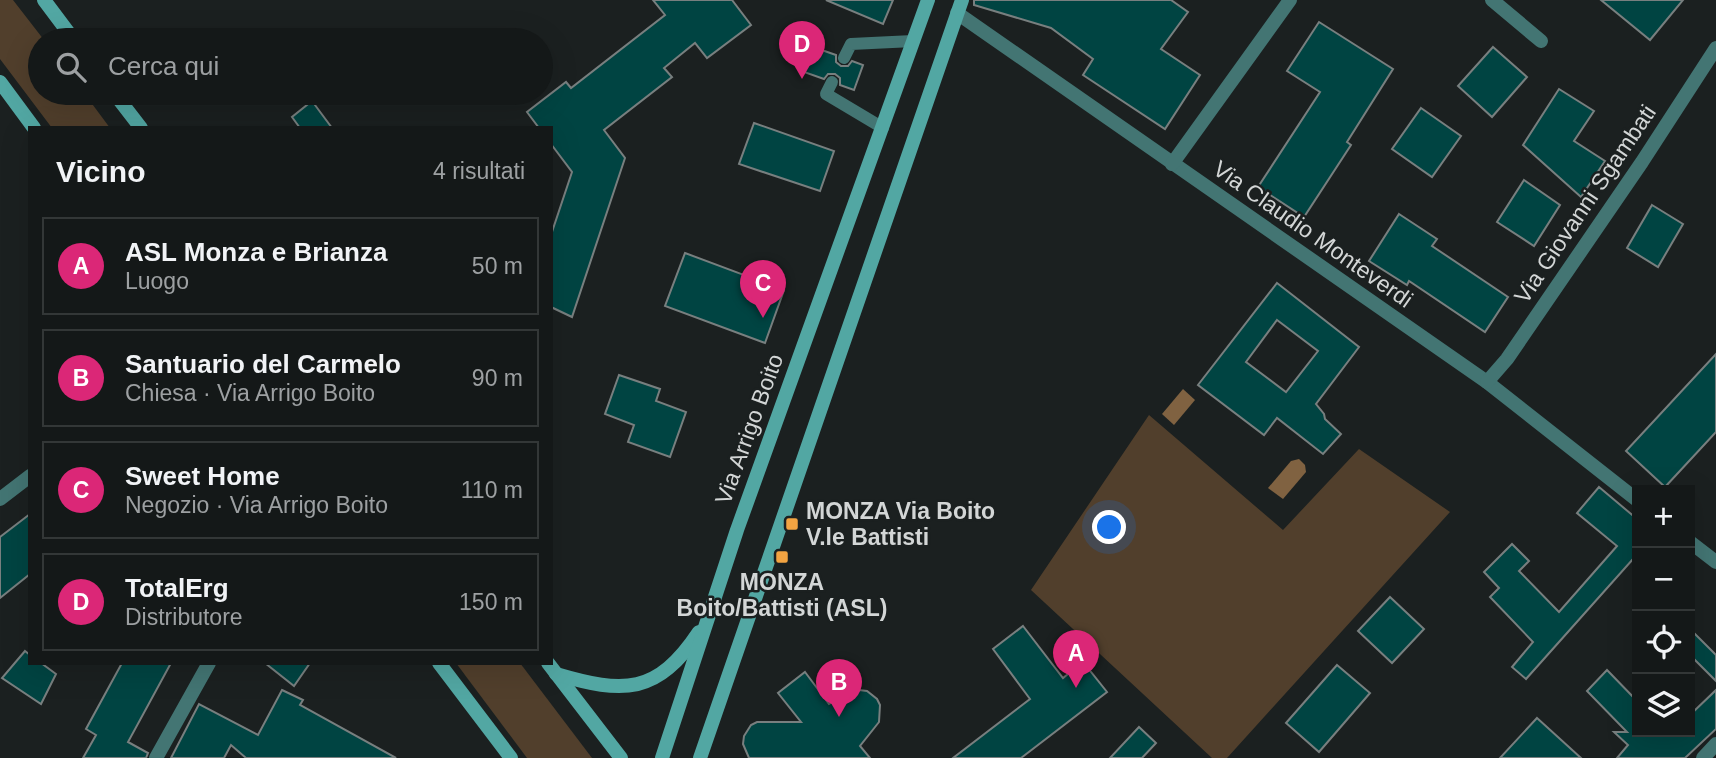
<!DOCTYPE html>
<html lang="it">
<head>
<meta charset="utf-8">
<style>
  body { margin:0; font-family:Helvetica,sans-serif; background:#212525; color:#f1f3f6 }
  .controls { position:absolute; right:21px; bottom:21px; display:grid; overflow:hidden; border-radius:0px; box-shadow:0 7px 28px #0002 }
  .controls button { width:63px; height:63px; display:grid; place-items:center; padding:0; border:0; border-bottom:2px solid #333737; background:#141818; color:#f1f3f6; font:35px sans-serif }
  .you { position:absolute; left:1110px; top:528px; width:24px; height:24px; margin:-18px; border:5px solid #fff; border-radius:50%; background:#1a73e8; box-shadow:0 0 0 10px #1a73e833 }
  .badge { display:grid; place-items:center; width:46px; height:46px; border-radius:50%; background:#db2777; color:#fff; font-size:23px; font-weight:700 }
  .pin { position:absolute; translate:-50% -58px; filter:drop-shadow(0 2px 4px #0008) }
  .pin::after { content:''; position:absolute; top:37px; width:24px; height:21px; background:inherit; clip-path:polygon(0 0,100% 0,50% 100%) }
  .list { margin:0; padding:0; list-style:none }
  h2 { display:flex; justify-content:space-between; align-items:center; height:91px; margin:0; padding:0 28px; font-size:30px }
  h2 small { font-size:23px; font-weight:400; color:#9da0a2 }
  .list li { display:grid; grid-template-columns:46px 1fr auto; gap:21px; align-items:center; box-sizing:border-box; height:98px; margin:0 14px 14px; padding:0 14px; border:2px solid #333737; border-radius:0px }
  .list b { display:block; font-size:26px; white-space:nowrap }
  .list p { margin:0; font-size:23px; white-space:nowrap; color:#9da0a2 }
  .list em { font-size:23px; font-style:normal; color:#9da0a2 }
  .icon { flex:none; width:38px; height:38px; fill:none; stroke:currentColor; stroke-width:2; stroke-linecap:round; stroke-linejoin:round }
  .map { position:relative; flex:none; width:1716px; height:758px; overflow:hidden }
  .search { position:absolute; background:#141818; box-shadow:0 7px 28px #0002; left:28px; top:28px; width:525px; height:77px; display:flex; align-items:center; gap:18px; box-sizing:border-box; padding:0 24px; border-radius:38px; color:#9da0a2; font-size:26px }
  .panel { position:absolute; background:#141818; box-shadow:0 7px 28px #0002; left:28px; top:126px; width:525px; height:539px; border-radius:0px }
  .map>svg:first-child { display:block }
</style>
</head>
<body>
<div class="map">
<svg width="1716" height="758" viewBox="0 0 1716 758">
  <rect width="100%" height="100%" fill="#1b2020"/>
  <g fill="#513f2c">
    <path d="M0,0H13L44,40H40V93H84L110,128H52L0,59Z"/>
    <path d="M1149,415L1283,530L1359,449L1450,512L1227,758H1212L1031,590Z"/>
    <path d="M456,663H520L592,758H527Z"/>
  </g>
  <g fill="#806241">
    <path d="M1183,389L1195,400L1174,425L1162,414Z"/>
    <path d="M1299,459L1305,465L1306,472L1283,499L1268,488L1291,461Z"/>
  </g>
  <g fill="#004442" stroke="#787f7f" stroke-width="2" fill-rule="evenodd">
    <path d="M653,0H732L751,25L707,58L695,43L664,68L672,77L604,130L625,158L572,317L551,307V235L572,172L551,144V128H539L527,112L566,82L571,88L665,15Z"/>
    <path d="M826,0H893L883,24Z"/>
    <path d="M974,0H1171L1188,12L1161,49L1200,75L1165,129L1083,75L1093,59L1051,28L974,5Z"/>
    <path d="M1601,0H1683L1650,40Z"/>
    <path d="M1319,22L1393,69L1347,142L1351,145L1304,217L1258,187L1320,92L1287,71Z"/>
    <path d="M813,47L836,55V62L841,66H848L852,61L863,65L854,90L840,85V78L835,74H828L824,79L804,72Z"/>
    <path d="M1493,47L1527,77L1492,117L1458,86Z"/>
    <path d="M1559,89L1594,111L1574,141L1605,161L1581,197L1523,145Z"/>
    <path d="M312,101L332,128H300L292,117Z"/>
    <path d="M1421,108L1461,136L1432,177L1392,149Z"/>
    <path d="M754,123L834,151L820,191L739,164Z"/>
    <path d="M1524,180L1560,205L1534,246L1497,222Z"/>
    <path d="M1652,205L1683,224L1658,267L1627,248Z"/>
    <path d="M1399,214L1437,239L1432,246L1508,297L1485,332L1409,281L1407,285L1369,261Z"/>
    <path d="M685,253L784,290L765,343L665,306Z"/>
    <path d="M1277,283L1359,347L1316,404L1324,414L1325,419L1341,434L1323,454L1277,418L1264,435L1198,385ZM1277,320L1318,351L1286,392L1246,362Z"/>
    <path d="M1716,354V432L1665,487L1626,451Z"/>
    <path d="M619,375L660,389L656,401L686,412L670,457L628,442L634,425L605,414Z"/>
    <path d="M1599,487L1637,519V563L1633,559L1526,679L1512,667L1533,642L1490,597L1499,588L1484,572L1512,544L1529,561L1519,571L1559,612L1617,546L1577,513Z"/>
    <path d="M30,514V574L0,598V537Z"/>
    <path d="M1390,597L1424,629L1392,663L1358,631Z"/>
    <path d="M1023,626L1063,678L1083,662L1107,692L1021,758H953L1030,699L993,649Z"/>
    <path d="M1690,629L1716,655V681L1690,655Z"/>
    <path d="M25,651L30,655V663H41L56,674L41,704L2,678Z"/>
    <path d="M122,663H171L128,742L148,753L146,758H83L96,735L86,729Z"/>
    <path d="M265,663H310L294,686Z"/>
    <path d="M1337,665L1370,693L1319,752L1286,723Z"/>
    <path d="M1607,670L1637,701V732H1690V715L1716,690V729L1685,758H1617L1628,745L1614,732H1627L1587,691Z"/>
    <path d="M805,672L829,704L850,692L859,690L867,691L877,699L880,705L879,722L860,746L870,758H749L743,744L744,736L751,725L757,722H801L778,693Z"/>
    <path d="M282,690L303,700L300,705L396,758H246L231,745L224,758H171L199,704L258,735Z"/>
    <path d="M1537,718L1581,758H1500Z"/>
    <path d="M1139,727L1156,743L1142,758H1110Z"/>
  </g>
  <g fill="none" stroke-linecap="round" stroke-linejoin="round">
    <g stroke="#437573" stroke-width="12">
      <path d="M844,58L851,44L913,41"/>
      <path d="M832,82L826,94L883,128"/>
    </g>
    <g stroke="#437573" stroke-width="14">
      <path d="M1492,0L1541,41"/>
      <path d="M957,13L1487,382L1637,500"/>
      <path d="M1172,164L1290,0"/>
      <path d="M1487,382L1507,359L1642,162L1716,48"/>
      <path d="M0,499L30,476"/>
      <path d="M1690,542L1716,562"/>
      <path d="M156,758L209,663"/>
      <path d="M1703,758L1716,744"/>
    </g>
    <g stroke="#52a7a3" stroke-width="14">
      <path d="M44,0L74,40"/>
      <path d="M0,82L34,128"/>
      <path d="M114,93L141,128"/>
      <path d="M439,663L511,758"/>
      <path d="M548,663L621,758"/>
      <path d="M556,674C624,694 657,695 699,632"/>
      <path d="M662,758L737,530L928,0"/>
      <path d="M700,758L962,0"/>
    </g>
  </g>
  <g fill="#f3a442" stroke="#1b2020" stroke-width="2.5">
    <rect x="785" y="517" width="14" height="14" rx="3.5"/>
    <rect x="775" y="550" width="14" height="14" rx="3.5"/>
  </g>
  <g text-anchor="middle" stroke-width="5" stroke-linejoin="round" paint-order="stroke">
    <g font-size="23" fill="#d3d6d6" stroke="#1b2020">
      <text transform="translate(1585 204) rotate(-56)" y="8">Via Giovanni Sgambati</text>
      <text transform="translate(1313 234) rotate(35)" y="8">Via Claudio Monteverdi</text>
      <text transform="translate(749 429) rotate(-70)" y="8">Via Arrigo Boito</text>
    </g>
    <g font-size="23" font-weight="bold" fill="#d3d6d6" stroke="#1b2020" text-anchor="start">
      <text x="806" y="519">MONZA Via Boito<tspan x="806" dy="26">V.le Battisti</tspan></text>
      <text x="782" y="590" text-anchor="middle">MONZA<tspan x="782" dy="26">Boito/Battisti (ASL)</tspan></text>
    </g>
  </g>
</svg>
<div class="controls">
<button>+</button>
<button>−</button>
<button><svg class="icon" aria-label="locate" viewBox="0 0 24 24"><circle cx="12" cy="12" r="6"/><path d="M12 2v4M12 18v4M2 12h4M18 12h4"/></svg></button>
<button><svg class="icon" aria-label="layers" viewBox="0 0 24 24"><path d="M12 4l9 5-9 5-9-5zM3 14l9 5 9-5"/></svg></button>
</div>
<div class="you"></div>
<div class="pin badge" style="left:1076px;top:688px">A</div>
<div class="pin badge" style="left:839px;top:717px">B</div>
<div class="pin badge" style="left:763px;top:318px">C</div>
<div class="pin badge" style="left:802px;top:79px">D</div>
<div class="search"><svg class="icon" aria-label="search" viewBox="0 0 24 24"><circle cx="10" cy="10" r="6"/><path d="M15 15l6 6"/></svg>Cerca qui</div>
<section class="panel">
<h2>Vicino<small>4 risultati</small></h2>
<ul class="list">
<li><span class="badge">A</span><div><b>ASL Monza e Brianza</b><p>Luogo</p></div><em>50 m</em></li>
<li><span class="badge">B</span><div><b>Santuario del Carmelo</b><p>Chiesa · Via Arrigo Boito</p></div><em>90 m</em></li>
<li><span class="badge">C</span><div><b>Sweet Home</b><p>Negozio · Via Arrigo Boito</p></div><em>110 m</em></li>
<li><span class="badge">D</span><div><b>TotalErg</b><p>Distributore</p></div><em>150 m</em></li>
</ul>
</section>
</div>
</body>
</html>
